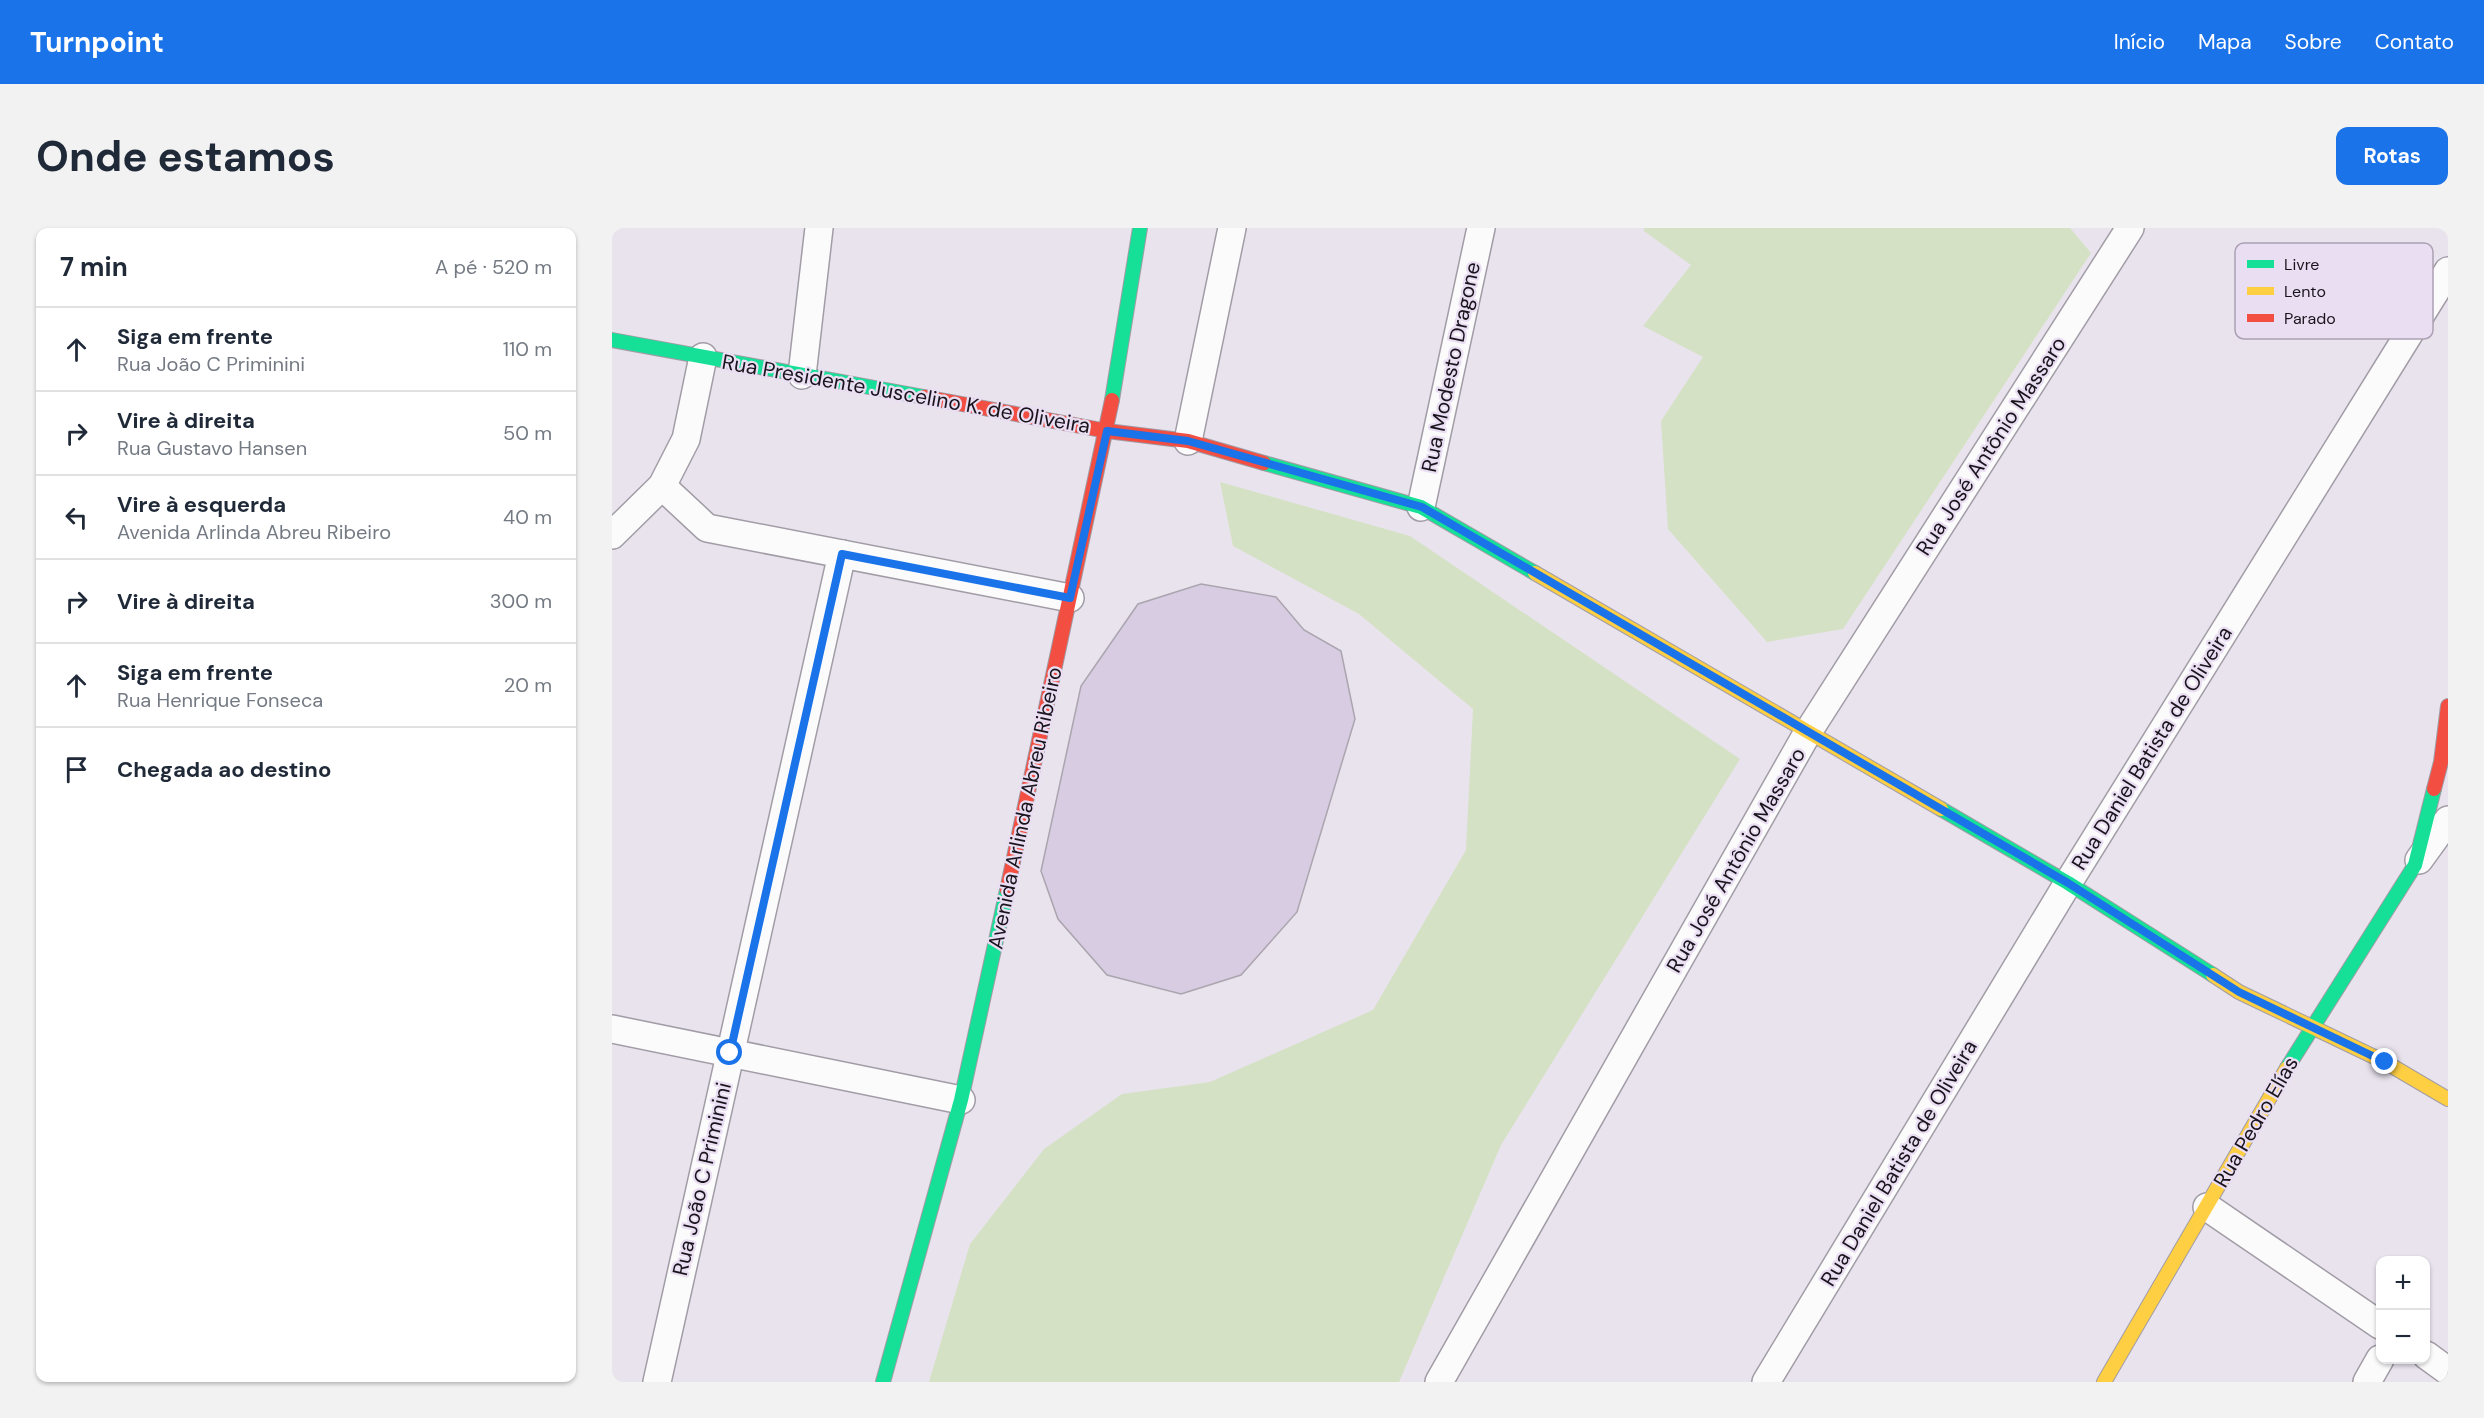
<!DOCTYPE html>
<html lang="pt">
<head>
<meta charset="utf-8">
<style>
  body { margin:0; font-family:"DM Sans",sans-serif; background:#f2f2f3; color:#1f2937 }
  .controls { position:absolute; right:18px; bottom:18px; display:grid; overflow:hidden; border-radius:12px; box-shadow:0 2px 4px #0004 }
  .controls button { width:54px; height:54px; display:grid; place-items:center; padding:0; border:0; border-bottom:2px solid #e0e1e3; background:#fff; color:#1f2937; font:30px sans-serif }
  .stop { position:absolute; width:18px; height:18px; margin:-14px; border:4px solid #1a73e8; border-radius:50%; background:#fff }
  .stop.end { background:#1a73e8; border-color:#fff; box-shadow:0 2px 6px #0008 }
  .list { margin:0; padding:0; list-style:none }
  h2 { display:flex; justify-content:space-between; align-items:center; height:78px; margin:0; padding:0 24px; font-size:26px }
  h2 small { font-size:20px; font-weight:400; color:#747a83 }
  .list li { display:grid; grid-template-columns:39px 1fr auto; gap:18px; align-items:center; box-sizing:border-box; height:84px; padding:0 24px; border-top:2px solid #e0e1e3 }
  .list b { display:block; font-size:22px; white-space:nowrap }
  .list p { margin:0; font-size:20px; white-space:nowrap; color:#747a83 }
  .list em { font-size:20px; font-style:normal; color:#747a83 }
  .icon { flex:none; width:33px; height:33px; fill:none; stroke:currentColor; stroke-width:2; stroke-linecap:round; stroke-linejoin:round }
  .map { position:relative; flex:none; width:1836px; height:1154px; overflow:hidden; border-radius:12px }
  header { display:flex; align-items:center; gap:36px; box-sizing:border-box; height:84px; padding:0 30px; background:#1a73e8; color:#fff }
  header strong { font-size:28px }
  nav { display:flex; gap:33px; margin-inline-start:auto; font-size:21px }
  .intro { display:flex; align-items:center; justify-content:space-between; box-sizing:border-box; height:144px; padding:0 36px }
  h1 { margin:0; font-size:42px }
  .button { padding:15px 27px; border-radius:12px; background:#1a73e8; color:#fff; font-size:21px; font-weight:700 }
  main { display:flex; gap:36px; padding:0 36px }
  aside { flex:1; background:#fff; border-radius:12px; box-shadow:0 2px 4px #0004 }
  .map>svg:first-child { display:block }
</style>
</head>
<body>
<header>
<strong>Turnpoint</strong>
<nav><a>Início</a><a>Mapa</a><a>Sobre</a><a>Contato</a></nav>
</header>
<div class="intro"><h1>Onde estamos</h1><a class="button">Rotas</a></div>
<main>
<aside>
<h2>7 min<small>A pé · 520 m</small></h2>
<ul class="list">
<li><svg class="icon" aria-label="ahead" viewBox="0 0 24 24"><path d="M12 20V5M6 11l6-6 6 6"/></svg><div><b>Siga em frente</b><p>Rua João C Priminini</p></div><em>110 m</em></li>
<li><svg class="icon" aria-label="right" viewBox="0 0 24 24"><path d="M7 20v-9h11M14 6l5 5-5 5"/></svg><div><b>Vire à direita</b><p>Rua Gustavo Hansen</p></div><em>50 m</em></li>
<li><svg class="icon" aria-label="left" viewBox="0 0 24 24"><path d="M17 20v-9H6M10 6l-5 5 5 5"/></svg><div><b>Vire à esquerda</b><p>Avenida Arlinda Abreu Ribeiro</p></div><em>40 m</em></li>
<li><svg class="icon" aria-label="right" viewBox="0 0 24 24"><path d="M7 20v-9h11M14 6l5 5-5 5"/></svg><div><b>Vire à direita</b></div><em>300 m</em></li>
<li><svg class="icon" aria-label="ahead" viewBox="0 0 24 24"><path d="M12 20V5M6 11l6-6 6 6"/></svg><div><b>Siga em frente</b><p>Rua Henrique Fonseca</p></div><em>20 m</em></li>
<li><svg class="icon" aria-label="arrive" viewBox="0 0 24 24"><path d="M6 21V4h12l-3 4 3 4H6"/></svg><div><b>Chegada ao destino</b></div></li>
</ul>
</aside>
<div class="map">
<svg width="1836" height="1154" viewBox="0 0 1836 1154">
  <rect width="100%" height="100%" fill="#e9e3ee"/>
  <g fill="#d5e1c4">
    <path d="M1032,0H1458L1479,25L1231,401L1155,414L1056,301L1049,193L1091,129L1031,98L1079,37L1032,3Z"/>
    <path d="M608,254L798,308L1128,531L889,917L787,1154H317L358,1016L432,921L510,866L598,854L761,782L854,622L861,481L747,386L621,318Z"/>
  </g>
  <path fill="#d7cce1" stroke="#aaa5ae" stroke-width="1.5" d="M589,356L664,369L692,402L729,423L743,491L685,684L629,747L569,766L495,747L446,691L429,643L469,458L526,376Z"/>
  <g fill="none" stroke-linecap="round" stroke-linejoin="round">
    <g stroke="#a19ca5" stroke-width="30">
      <g id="street">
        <path d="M190,147L207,0"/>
        <path d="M576,213L620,0"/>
        <path d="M50,258L95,300L458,370"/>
        <path d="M809,279L869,0"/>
        <path d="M0,307L50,258L74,211L91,129"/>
        <path d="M1807,632L1836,592"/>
        <path d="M0,801L349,872"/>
        <path d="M1595,979L1768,1097"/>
        <path d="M1814,1127L1836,1143"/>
        <path d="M45,1154L230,326"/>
        <path d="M827,1154L1196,504L1518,0"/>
        <path d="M1154,1154L1456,655L1836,43"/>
        <path d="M1755,1154L1768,1131"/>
      </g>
    </g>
    <g stroke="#a19ca5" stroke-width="16">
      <g id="fast">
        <path d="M0,112L312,169"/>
        <path d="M500,172L528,0"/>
        <path d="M652,235L809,279L923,345"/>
        <path d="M1329,581L1456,655L1601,747"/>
        <path d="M1675,840L1803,637L1822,561"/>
        <path d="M271,1154L349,872L395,662"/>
      </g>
    </g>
    <g stroke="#a19ca5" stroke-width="16">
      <g id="slow">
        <path d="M923,345L1329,581"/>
        <path d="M1601,747L1627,764L1773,834L1836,871"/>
        <path d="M1492,1154L1675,840"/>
      </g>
    </g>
    <g stroke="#a19ca5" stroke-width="16">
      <g id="jam">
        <path d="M312,169L495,203L576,213L652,235"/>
        <path d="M1822,561L1829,534L1836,478"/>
        <path d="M395,662L500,172"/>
      </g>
    </g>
    <use href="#street" stroke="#fcfbfc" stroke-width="27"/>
    <use href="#fast" stroke="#16e098" stroke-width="14"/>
    <use href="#slow" stroke="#ffcf43" stroke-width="14"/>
    <use href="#jam" stroke="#f24e42" stroke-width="14"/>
  </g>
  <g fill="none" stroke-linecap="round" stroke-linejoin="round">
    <path stroke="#1a73e8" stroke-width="8" d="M118,825L230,326L458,370L495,203L576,213L810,279L1456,655L1627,764L1773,834"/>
  </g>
  <g text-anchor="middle" stroke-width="4.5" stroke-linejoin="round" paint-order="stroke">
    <g font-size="21" fill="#19141c" stroke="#eadef3">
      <text transform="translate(839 139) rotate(-78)" y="7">Rua Modesto Dragone</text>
      <text transform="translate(294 166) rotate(10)" y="7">Rua Presidente Juscelino K. de Oliveira</text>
      <text transform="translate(1379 218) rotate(-57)" y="7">Rua José Antônio Massaro</text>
      <text transform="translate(1540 520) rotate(-58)" y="7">Rua Daniel Batista de Oliveira</text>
      <text transform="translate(413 580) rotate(-78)" y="7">Avenida Arlinda Abreu Ribeiro</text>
      <text transform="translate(1124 632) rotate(-60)" y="7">Rua José Antônio Massaro</text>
      <text transform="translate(1644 894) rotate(-60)" y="7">Rua Pedro Elías</text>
      <text transform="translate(1287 935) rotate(-59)" y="7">Rua Daniel Batista de Oliveira</text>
      <text transform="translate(90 951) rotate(-77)" y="7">Rua João C Priminini</text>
    </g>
  </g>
  <rect x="1623" y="15" width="198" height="96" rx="9" fill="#eadef3" stroke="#aba1b2" stroke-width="1.5"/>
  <rect x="1635" y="32" width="27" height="8" fill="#16e098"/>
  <rect x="1635" y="59" width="27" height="8" fill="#ffcf43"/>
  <rect x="1635" y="86" width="27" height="8" fill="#f24e42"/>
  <g font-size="16" fill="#19141c">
    <text x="1672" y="42">Livre</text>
    <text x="1672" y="69">Lento</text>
    <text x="1672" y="96">Parado</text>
  </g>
</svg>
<div class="controls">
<button>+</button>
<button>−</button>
</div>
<div class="stop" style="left:118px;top:825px"></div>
<div class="stop end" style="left:1773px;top:834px"></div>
</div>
</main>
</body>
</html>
